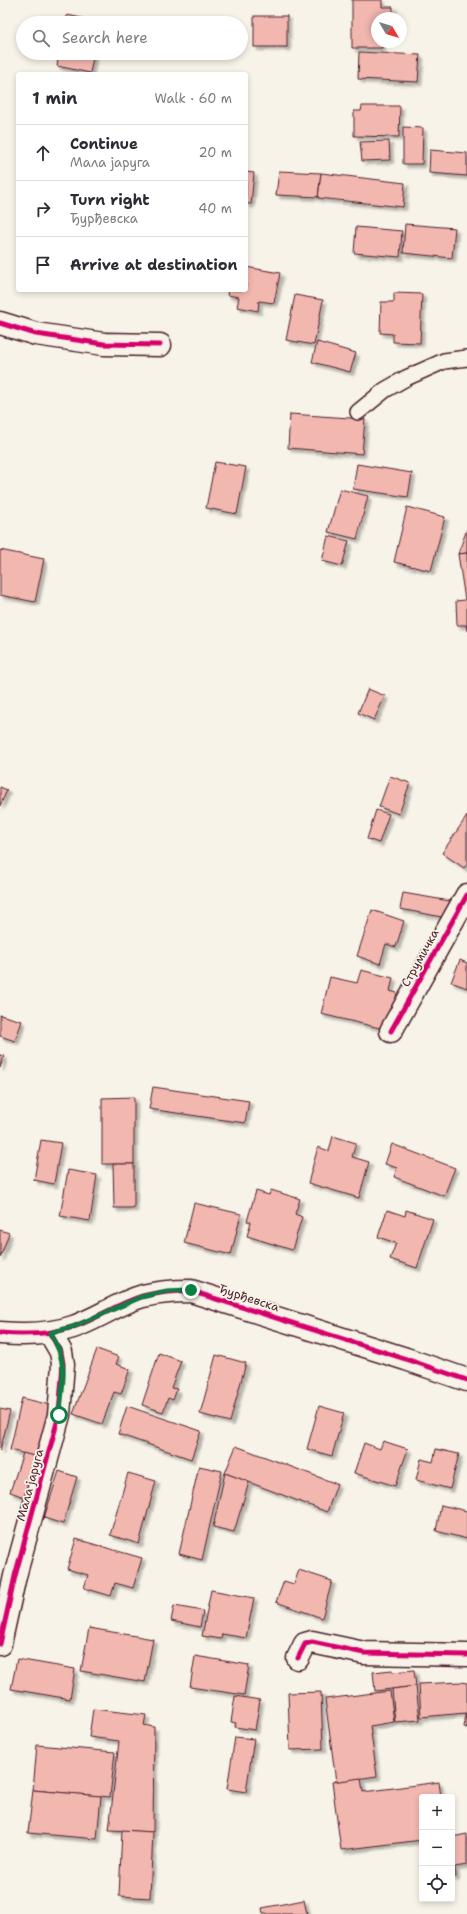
<!DOCTYPE html>
<html lang="en">
<head>
<meta charset="utf-8">
<style>
  body { margin:0; font-family:"Shantell Sans",sans-serif; background:#f2f2f3; color:#2b2b33 }
  .controls { position:absolute; right:12px; bottom:12px; display:grid; overflow:hidden; border-radius:4px; box-shadow:0 2px 6px #0003 }
  .controls button { width:36px; height:36px; display:grid; place-items:center; padding:0; border:0; border-bottom:1px solid #e1e1e2; background:#fff; color:#2b2b33; font:20px sans-serif }
  .compass { position:absolute; left:371px; top:12px; width:36px; height:36px; border-radius:50%; background:#fff; box-shadow:0 2px 6px #0003; rotate:128deg }
  .stop { position:absolute; width:12px; height:12px; margin:-9px; border:3px solid #0b8043; border-radius:50%; background:#fff }
  .stop.end { background:#0b8043; border-color:#fff; box-shadow:0 1px 4px #0008 }
  .list { margin:0; padding:0; list-style:none }
  h2 { display:flex; justify-content:space-between; align-items:center; height:52px; margin:0; padding:0 16px; font-size:17px }
  h2 small { font-size:13px; font-weight:400; color:#7c7c81 }
  .list li { display:grid; grid-template-columns:26px 1fr auto; gap:12px; align-items:center; box-sizing:border-box; height:56px; padding:0 16px; border-top:1px solid #e1e1e2 }
  .list b { display:block; font-size:15px; white-space:nowrap }
  .list p { margin:0; font-size:13px; white-space:nowrap; color:#7c7c81 }
  .list em { font-size:13px; font-style:normal; color:#7c7c81 }
  .icon { flex:none; width:22px; height:22px; fill:none; stroke:currentColor; stroke-width:2; stroke-linecap:round; stroke-linejoin:round }
  .map { position:relative; flex:none; width:467px; height:1914px; overflow:hidden }
  .search { position:absolute; background:#fff; box-shadow:0 2px 6px #0003; left:16px; top:16px; width:232px; height:44px; display:flex; align-items:center; gap:10px; box-sizing:border-box; padding:0 14px; border-radius:22px; color:#7c7c81; font-size:15px }
  .panel { position:absolute; background:#fff; box-shadow:0 2px 6px #0003; left:16px; top:72px; width:232px; height:220px; border-radius:4px }
  .map>svg:first-child { display:block }
</style>
</head>
<body>
<div class="map">
<svg width="467" height="1914" viewBox="0 0 467 1914">
  <defs>
    <filter id="shadow"><feDropShadow dx="3.5" dy="3.5" stdDeviation="1" flood-color="#0004"/></filter>
  </defs>
  <rect width="100%" height="100%" fill="#f7f3e8"/>
  <filter id="ink" filterUnits="userSpaceOnUse"><feTurbulence type="fractalNoise" baseFrequency=".025" numOctaves="2"/><feDisplacementMap in="SourceGraphic" scale="8" xChannelSelector="R" yChannelSelector="G"/><feConvolveMatrix kernelMatrix="1 2 1 2 8 2 1 2 1" color-interpolation-filters="sRGB"/></filter>
  <g filter="url(#ink)">
    <g fill="#f2b7af" stroke="#4a1f2b" filter="url(#shadow)">
      <path d="M352,0H382V7H393V18H377V42H382V48H352Z"/>
      <path d="M67,15L101,22V23H66Z"/>
      <rect x="254" y="16" width="33" height="31"/>
      <path d="M359,52L420,55L418,82L358,79Z"/>
      <path d="M59,53H94L90,73L57,66Z"/>
      <path d="M362,106H400L399,137L354,136V111H361Z"/>
      <path d="M403,127L423,128L422,164H403Z"/>
      <path d="M389,141L390,160L362,161L360,142Z"/>
      <path d="M430,150L467,153V176L429,173Z"/>
      <path d="M279,171L321,173L318,197L276,195Z"/>
      <path d="M246,172L254,173L251,204H246Z"/>
      <path d="M321,173L405,183L403,207L318,198Z"/>
      <path d="M405,224L455,228L452,258L403,253Z"/>
      <path d="M356,227L402,231L400,257L354,253Z"/>
      <path d="M246,267L280,273L274,303L259,301L258,311L237,307L239,297L227,295L228,290H246Z"/>
      <path d="M394,293L422,294L420,343L393,342V334L380,333L381,302H394Z"/>
      <path d="M295,295L323,300L314,345L286,340Z"/>
      <path d="M317,342L356,353L350,372L312,362Z"/>
      <path d="M290,414L365,419L362,454L288,448Z"/>
      <path d="M215,462L246,467L237,514L206,508Z"/>
      <path d="M357,464L412,473L408,497L353,489Z"/>
      <path d="M340,489L368,496L357,539L328,532Z"/>
      <path d="M407,507L445,517L431,571L394,562Z"/>
      <path d="M467,529V553L458,554Z"/>
      <path d="M328,536L349,541L342,566L322,561Z"/>
      <path d="M0,550L44,559L35,602L0,595Z"/>
      <path d="M467,553V631L466,625H457L456,601L465,600L458,554Z"/>
      <path d="M368,689L385,696L374,720L358,713Z"/>
      <path d="M390,776L410,783L399,814L379,807Z"/>
      <path d="M0,787L7,790L0,806Z"/>
      <path d="M376,810L389,814L379,843L367,839Z"/>
      <path d="M467,816V864L464,868L442,853Z"/>
      <path d="M403,893L450,901L447,918L400,909Z"/>
      <path d="M372,910L404,921L396,947L386,944L380,964L357,956Z"/>
      <path d="M460,960L467,963V988L451,982Z"/>
      <path d="M361,970L393,978L390,991L397,993L388,1030L321,1014L330,977L357,983Z"/>
      <path d="M0,1015L22,1021L15,1041L0,1036Z"/>
      <path d="M0,1055L4,1056L0,1068Z"/>
      <path d="M153,1087L249,1101L245,1123L149,1109Z"/>
      <path d="M134,1097V1164H102V1098Z"/>
      <path d="M333,1136L356,1143L352,1157L369,1162L359,1198L308,1183L318,1147L329,1151Z"/>
      <path d="M41,1140L61,1143L54,1184L34,1180Z"/>
      <path d="M392,1144L455,1168L444,1196L394,1177L397,1168L385,1164Z"/>
      <path d="M113,1164H134V1208H114Z"/>
      <path d="M68,1170L97,1175L90,1221L60,1216Z"/>
      <path d="M271,1190L300,1199L295,1214L302,1217L292,1250L247,1236L251,1222L247,1221L256,1191L269,1195Z"/>
      <path d="M194,1203L241,1214L231,1255L184,1243Z"/>
      <path d="M387,1210L405,1216L406,1210L433,1219L417,1268L390,1259L396,1243L378,1237Z"/>
      <path d="M0,1230L9,1233L0,1258Z"/>
      <path d="M97,1349L119,1357L116,1364L130,1369L121,1394L114,1392L102,1424L73,1414Z"/>
      <path d="M159,1353L181,1361L171,1388L177,1389L173,1400L168,1398L163,1412L142,1405Z"/>
      <path d="M216,1355L246,1363L230,1422L200,1414Z"/>
      <path d="M22,1398L54,1406L41,1458L10,1450Z"/>
      <path d="M127,1406L201,1431L191,1459L118,1434Z"/>
      <path d="M319,1406L344,1413L332,1456L307,1449Z"/>
      <path d="M0,1409L10,1411L0,1451Z"/>
      <path d="M383,1441L408,1449L395,1486L354,1473L364,1443L380,1449Z"/>
      <path d="M236,1446L337,1484L327,1512L225,1473Z"/>
      <path d="M436,1449L459,1454L450,1489L416,1480L421,1459L433,1462Z"/>
      <path d="M23,1453L41,1458L27,1498L10,1492Z"/>
      <path d="M199,1466L222,1471L202,1560L179,1554Z"/>
      <path d="M59,1471L77,1477L63,1524L44,1518Z"/>
      <path d="M128,1473L156,1481L139,1544L110,1535Z"/>
      <path d="M225,1473L249,1482L234,1532L213,1527Z"/>
      <path d="M441,1505L467,1511V1539L436,1531Z"/>
      <path d="M76,1539L142,1558L133,1588L115,1583L111,1596L84,1588L88,1575L67,1569Z"/>
      <path d="M299,1570L332,1581L322,1618L276,1602L284,1581L294,1584Z"/>
      <path d="M211,1590L254,1598L246,1638L222,1634L221,1639L202,1636Z"/>
      <path d="M174,1606L203,1611L200,1627L171,1621Z"/>
      <path d="M89,1628L153,1639L145,1682L81,1671Z"/>
      <path d="M195,1656L249,1665L244,1695L190,1687Z"/>
      <path d="M17,1659L75,1669L70,1699L11,1689Z"/>
      <path d="M392,1670V1672L414,1670L416,1686L375,1691L373,1672Z"/>
      <path d="M461,1682L467,1683V1728L464,1727L466,1713L421,1717L419,1684Z"/>
      <path d="M416,1686L420,1720L395,1722L392,1689Z"/>
      <path d="M390,1691L394,1722L370,1726L377,1776L336,1782L325,1699Z"/>
      <path d="M321,1692L323,1749L290,1750L288,1693Z"/>
      <path d="M235,1696L260,1700L255,1730L235,1727L236,1723L231,1722Z"/>
      <path d="M93,1709L146,1715L144,1725L154,1727L153,1832L109,1830L119,1741L89,1737Z"/>
      <path d="M235,1737L254,1739L246,1792L227,1789Z"/>
      <path d="M37,1745L115,1752L110,1797L33,1790Z"/>
      <path d="M361,1778L363,1792L439,1782L441,1797H422V1840L341,1850L332,1782Z"/>
      <path d="M33,1790L101,1796L97,1839L28,1833Z"/>
      <path d="M122,1830L153,1832L150,1898L119,1896Z"/>
      <path d="M467,1834V1865L455,1867L456,1877L452,1878V1837Z"/>
      <path d="M304,1900L307,1914H263L262,1908Z"/>
    </g>
    <g fill="none" stroke-linecap="round" stroke-linejoin="round">
      <g stroke="#4a1f2b" stroke-width="18">
        <path id="lane" d="M358,412L385,390L406,378L444,361L467,358"/>
      </g>
      <g stroke="#4a1f2b" stroke-width="25">
        <g id="street">
          <path d="M0,323L36,334L104,344L160,345"/>
          <path d="M391,1031L467,895"/>
          <path d="M0,1333C24,1335 49,1335 73,1327C97,1319 118,1303 143,1296C159,1292 174,1291 191,1291L406,1359L467,1380"/>
          <path d="M0,1644L15,1576L59,1415L63,1364L61,1352L50,1333"/>
          <path d="M298,1658L305,1644L312,1642L364,1653L467,1655"/>
        </g>
      </g>
      <use href="#lane" stroke="#f7f3e8" stroke-width="15"/>
      <use href="#street" stroke="#f7f3e8" stroke-width="22"/>
      <g stroke="#f7f3e8" stroke-width="8">
        <g id="cycleway">
          <path d="M0,323L36,334L104,344L160,345"/>
          <path d="M391,1031L467,895"/>
          <path d="M0,1333C24,1335 49,1335 73,1327C97,1319 118,1303 143,1296C159,1292 174,1291 191,1291L406,1359L467,1380"/>
          <path d="M0,1644L15,1576L59,1415L63,1364L61,1352L50,1333"/>
          <path d="M298,1658L305,1644L312,1642L364,1653L467,1655"/>
        </g>
      </g>
      <use href="#cycleway" stroke="#d6006c" stroke-width="5"/>
    </g>
  </g>
  <g fill="none" stroke-linecap="round" stroke-linejoin="round" filter="url(#ink)">
    <path stroke="#0b8043" stroke-width="5" d="M59,1415C63,1383 69,1361 50,1333L73,1327L141,1297L167,1291L191,1290"/>
  </g>
  <g text-anchor="middle" stroke-width="3.5" stroke-linejoin="round" paint-order="stroke">
    <g font-size="12" fill="#4a1f2b" stroke="#f7f3e8">
      <text transform="translate(420 958) rotate(-61)" y="4">Струмичка</text>
      <text transform="translate(249 1298) rotate(18)" y="4">Ђурђевска</text>
      <text transform="translate(30 1485) rotate(-75)" y="4">Мала јаруга</text>
    </g>
  </g>
</svg>
<div class="controls">
<button>+</button>
<button>−</button>
<button><svg class="icon" aria-label="locate" viewBox="0 0 24 24"><circle cx="12" cy="12" r="6"/><path d="M12 2v4M12 18v4M2 12h4M18 12h4"/></svg></button>
</div>
<svg class="compass" viewBox="-18 -18 36 36"><path d="M0-13l5 13h-10z" fill="#e53935"/><path d="M0 13l5-13h-10z" fill="#7c7c81"/></svg>
<div class="stop" style="left:59px;top:1415px"></div>
<div class="stop end" style="left:191px;top:1290px"></div>
<div class="search"><svg class="icon" aria-label="search" viewBox="0 0 24 24"><circle cx="10" cy="10" r="6"/><path d="M15 15l6 6"/></svg>Search here</div>
<section class="panel">
<h2>1 min<small>Walk · 60 m</small></h2>
<ul class="list">
<li><svg class="icon" aria-label="ahead" viewBox="0 0 24 24"><path d="M12 20V5M6 11l6-6 6 6"/></svg><div><b>Continue</b><p>Мала јаруга</p></div><em>20 m</em></li>
<li><svg class="icon" aria-label="right" viewBox="0 0 24 24"><path d="M7 20v-9h11M14 6l5 5-5 5"/></svg><div><b>Turn right</b><p>Ђурђевска</p></div><em>40 m</em></li>
<li><svg class="icon" aria-label="arrive" viewBox="0 0 24 24"><path d="M6 21V4h12l-3 4 3 4H6"/></svg><div><b>Arrive at destination</b></div></li>
</ul>
</section>
</div>
</body>
</html>
